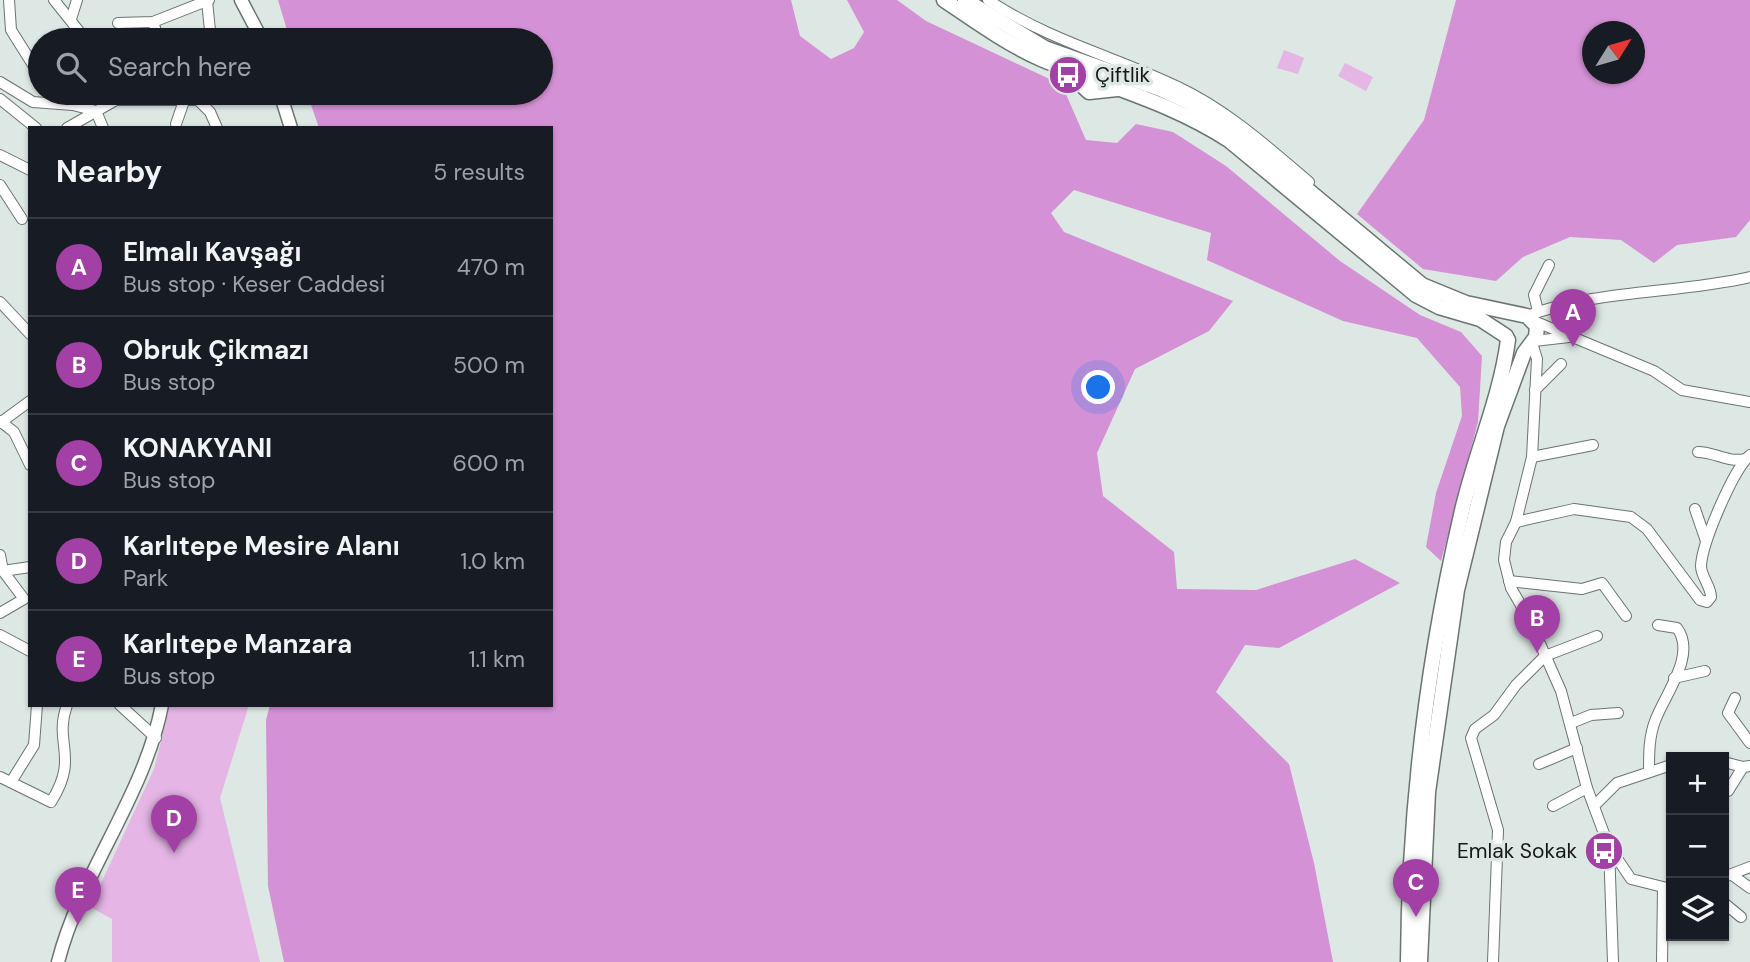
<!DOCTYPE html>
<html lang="en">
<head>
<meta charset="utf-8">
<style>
  body { margin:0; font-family:"DM Sans",sans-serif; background:#20242c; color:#f1f3f6 }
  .controls { position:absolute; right:21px; bottom:21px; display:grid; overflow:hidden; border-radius:0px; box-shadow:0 2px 5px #0004 }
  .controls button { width:63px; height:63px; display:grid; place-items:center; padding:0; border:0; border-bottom:2px solid #363941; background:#171b24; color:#f1f3f6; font:35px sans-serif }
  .compass { position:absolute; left:1582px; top:21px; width:63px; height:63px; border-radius:50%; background:#171b24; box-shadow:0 2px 5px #0004; rotate:53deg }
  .you { position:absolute; left:1099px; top:388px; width:24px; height:24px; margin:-18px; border:5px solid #fff; border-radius:50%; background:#1a73e8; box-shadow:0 0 0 10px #1a73e833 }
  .badge { display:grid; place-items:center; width:46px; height:46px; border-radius:50%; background:#a340a6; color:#fff; font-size:23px; font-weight:700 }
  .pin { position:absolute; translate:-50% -58px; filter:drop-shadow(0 2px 4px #0008) }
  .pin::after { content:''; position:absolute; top:37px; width:24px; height:21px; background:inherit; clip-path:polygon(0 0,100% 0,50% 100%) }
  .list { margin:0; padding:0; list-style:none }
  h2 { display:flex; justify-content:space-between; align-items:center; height:91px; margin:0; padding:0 28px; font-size:30px }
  h2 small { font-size:23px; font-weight:400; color:#9ea1a6 }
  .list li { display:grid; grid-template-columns:46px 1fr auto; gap:21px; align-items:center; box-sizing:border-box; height:98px; padding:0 28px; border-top:2px solid #363941 }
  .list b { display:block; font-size:26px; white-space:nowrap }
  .list p { margin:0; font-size:23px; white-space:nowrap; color:#9ea1a6 }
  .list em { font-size:23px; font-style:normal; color:#9ea1a6 }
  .icon { flex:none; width:38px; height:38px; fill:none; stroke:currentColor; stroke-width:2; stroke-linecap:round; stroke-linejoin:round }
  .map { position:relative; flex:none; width:1750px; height:962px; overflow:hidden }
  .search { position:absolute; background:#171b24; box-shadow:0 2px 5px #0004; left:28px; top:28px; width:525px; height:77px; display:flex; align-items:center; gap:18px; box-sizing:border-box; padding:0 24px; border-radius:38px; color:#9ea1a6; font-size:26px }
  .panel { position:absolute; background:#171b24; box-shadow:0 2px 5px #0004; left:28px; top:126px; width:525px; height:581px; border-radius:0px }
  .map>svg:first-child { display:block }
</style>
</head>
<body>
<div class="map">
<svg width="1750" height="962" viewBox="0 0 1750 962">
  <rect width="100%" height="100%" fill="#dde7e3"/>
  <g fill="#e5b5e5">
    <path d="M1284,50L1304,58L1298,74L1277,68Z"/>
    <path d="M1345,63L1373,77L1366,91L1338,76Z"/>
    <path d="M170,705H249L220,798L260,962H112V919L90,907L154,769Z"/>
  </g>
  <g fill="#d491d5" fill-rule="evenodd">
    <path d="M278,0H791L800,36L831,59L854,48L864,32L847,0H897L926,21L1062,85L1086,140L1117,143L1136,124L1173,132L1226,166L1340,261L1420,315L1461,332L1482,356L1478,422L1441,561L1426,547L1436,493L1462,416L1460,387L1417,338L1343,321L1207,260L1211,233L1074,190L1051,213L1064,232L1233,301L1209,331L1135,369L1097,453L1103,496L1174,552L1177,589L1256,590L1355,559L1400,583L1279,648L1245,645L1216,692L1289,764L1314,863L1333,962H284L268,886L266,720L270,705H551V128H319L307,93H541V40H290Z"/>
    <path d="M1456,0H1750V220L1736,237L1677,245L1654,263L1621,240L1570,237L1523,257L1496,281L1423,269L1357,214L1424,120ZM1592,32H1634V74H1592Z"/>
  </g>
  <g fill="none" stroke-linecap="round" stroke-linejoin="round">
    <g stroke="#6b7470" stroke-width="12">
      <g id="minor">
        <path d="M9,0L11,30L40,76"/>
        <path d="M54,0L86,40"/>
        <path d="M988,0C1052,42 1111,55 1178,87C1227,110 1268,147 1309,182"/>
        <path d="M207,1L211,40"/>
        <path d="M71,19L77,0"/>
        <path d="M153,22L159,40"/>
        <path d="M118,23L153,22L209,0"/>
        <path d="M0,82L33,102L73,105"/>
        <path d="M56,93L73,105L96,111L103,128"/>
        <path d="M0,99L36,128"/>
        <path d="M198,100L209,93"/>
        <path d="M176,124L185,98"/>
        <path d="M67,128L116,100H198L210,112L217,128"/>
        <path d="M0,155L30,170"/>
        <path d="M0,185L22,219"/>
        <path d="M0,302L30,334"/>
        <path d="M1538,311L1534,295L1549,265"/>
        <path d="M1527,316C1599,289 1676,294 1750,277"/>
        <path d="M1534,321L1654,371L1682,390L1750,402"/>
        <path d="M1534,341L1569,337"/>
        <path d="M1532,343L1537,359L1532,457L1516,522L1506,542L1504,560L1511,588L1530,621L1561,691L1587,788L1609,847L1613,962"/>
        <path d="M1535,390L1561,364"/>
        <path d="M0,421L14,432L30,465"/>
        <path d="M0,423L30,401"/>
        <path d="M1698,452C1715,452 1728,463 1745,459"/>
        <path d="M1532,457L1593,445"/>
        <path d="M1695,509L1706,541"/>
        <path d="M1516,522L1574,509L1631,517L1647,529L1700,600L1707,602L1711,597C1711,586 1701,577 1701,566C1702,543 1733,470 1750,455"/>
        <path d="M0,555L3,571L24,599L0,613"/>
        <path d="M3,571L30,567"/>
        <path d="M1509,581L1582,589L1602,583L1626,616"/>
        <path d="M0,635L30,651"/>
        <path d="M1674,678L1705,671"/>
        <path d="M1735,698L1728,713L1750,743"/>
        <path d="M120,705L156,738"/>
        <path d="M1571,723L1591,715L1618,713"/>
        <path d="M1724,762L1743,767L1750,766"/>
        <path d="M1539,764L1577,748"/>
        <path d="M1649,770C1649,753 1649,737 1655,721C1665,694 1697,655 1677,628L1658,625"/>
        <path d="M0,777L51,802C80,756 53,744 67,705"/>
        <path d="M11,782L34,745L37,705"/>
        <path d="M1728,791L1743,767"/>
        <path d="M1553,806L1587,788"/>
        <path d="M1594,806L1617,783L1671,765"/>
        <path d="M1610,848L1631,879L1671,889"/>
        <path d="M1732,875L1750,888"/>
        <path d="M1724,877L1750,867"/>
        <path d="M1724,903L1741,917"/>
        <path d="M1493,962L1498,830L1471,738L1475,729L1494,715L1516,685L1545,656L1597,636"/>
        <path d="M1662,962L1663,888"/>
      </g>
    </g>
    <g stroke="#6b7470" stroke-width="15">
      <g id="major">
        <path d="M241,0L262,40"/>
        <path d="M280,93L291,128"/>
        <path d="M58,962C81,872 144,797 162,705"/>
      </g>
    </g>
    <g stroke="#6b7470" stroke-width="17">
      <g id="highway">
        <path d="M944,0C975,21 1007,44 1041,59C1105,86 1171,102 1230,141L1416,295L1439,307L1480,319L1506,336"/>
        <path d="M965,0L1045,48L1160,89L1188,102L1237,131L1422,285L1466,303L1527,316L1537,326L1536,337L1524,353L1497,426L1457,590L1428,792L1420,962"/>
        <path d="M1069,73L1089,92L1117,89"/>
        <path d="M1408,962C1409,811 1427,661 1461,515C1474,456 1500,400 1508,340"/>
      </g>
    </g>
    <use href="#minor" stroke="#fff" stroke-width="10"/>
    <use href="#major" stroke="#fff" stroke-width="12"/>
    <use href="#highway" stroke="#fff" stroke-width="14"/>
  </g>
  <defs>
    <g id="bus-disc" transform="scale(2.0125)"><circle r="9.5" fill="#a340a6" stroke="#dde7e3"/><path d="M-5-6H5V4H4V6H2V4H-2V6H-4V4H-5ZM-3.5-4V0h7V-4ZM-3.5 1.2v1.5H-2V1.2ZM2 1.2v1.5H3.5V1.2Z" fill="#fff"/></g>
  </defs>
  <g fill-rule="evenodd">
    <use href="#bus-disc" x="1068" y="75"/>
    <use href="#bus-disc" x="1604" y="851"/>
  </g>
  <g text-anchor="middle" stroke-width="7" stroke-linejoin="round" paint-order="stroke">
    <g font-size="21" fill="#141716" stroke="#dde7e3" text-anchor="start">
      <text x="1095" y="82">Çi̇ftli̇k</text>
      <text x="1577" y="858" text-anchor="end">Emlak Sokak</text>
    </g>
  </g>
</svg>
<div class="controls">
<button>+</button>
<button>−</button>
<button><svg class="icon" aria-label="layers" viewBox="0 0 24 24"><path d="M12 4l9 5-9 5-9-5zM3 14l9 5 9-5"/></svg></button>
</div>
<svg class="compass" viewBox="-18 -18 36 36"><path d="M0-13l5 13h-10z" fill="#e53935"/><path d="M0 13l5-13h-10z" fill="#9ea1a6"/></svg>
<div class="you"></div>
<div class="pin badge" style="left:1573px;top:347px">A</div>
<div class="pin badge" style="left:1537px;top:653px">B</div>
<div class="pin badge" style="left:1416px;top:917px">C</div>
<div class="pin badge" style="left:174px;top:853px">D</div>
<div class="pin badge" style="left:78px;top:925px">E</div>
<div class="search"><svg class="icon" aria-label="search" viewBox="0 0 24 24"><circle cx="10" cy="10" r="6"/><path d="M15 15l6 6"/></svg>Search here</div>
<section class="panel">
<h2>Nearby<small>5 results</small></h2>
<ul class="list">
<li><span class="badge">A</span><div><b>Elmalı Kavşağı</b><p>Bus stop · Keser Caddesi</p></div><em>470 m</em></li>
<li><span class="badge">B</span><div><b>Obruk Çikmazı</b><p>Bus stop</p></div><em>500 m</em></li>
<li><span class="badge">C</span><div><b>KONAKYANI</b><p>Bus stop</p></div><em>600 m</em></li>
<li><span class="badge">D</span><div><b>Karlıtepe Mesire Alanı</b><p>Park</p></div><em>1.0 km</em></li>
<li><span class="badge">E</span><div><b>Karlıtepe Manzara</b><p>Bus stop</p></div><em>1.1 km</em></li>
</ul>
</section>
</div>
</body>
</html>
